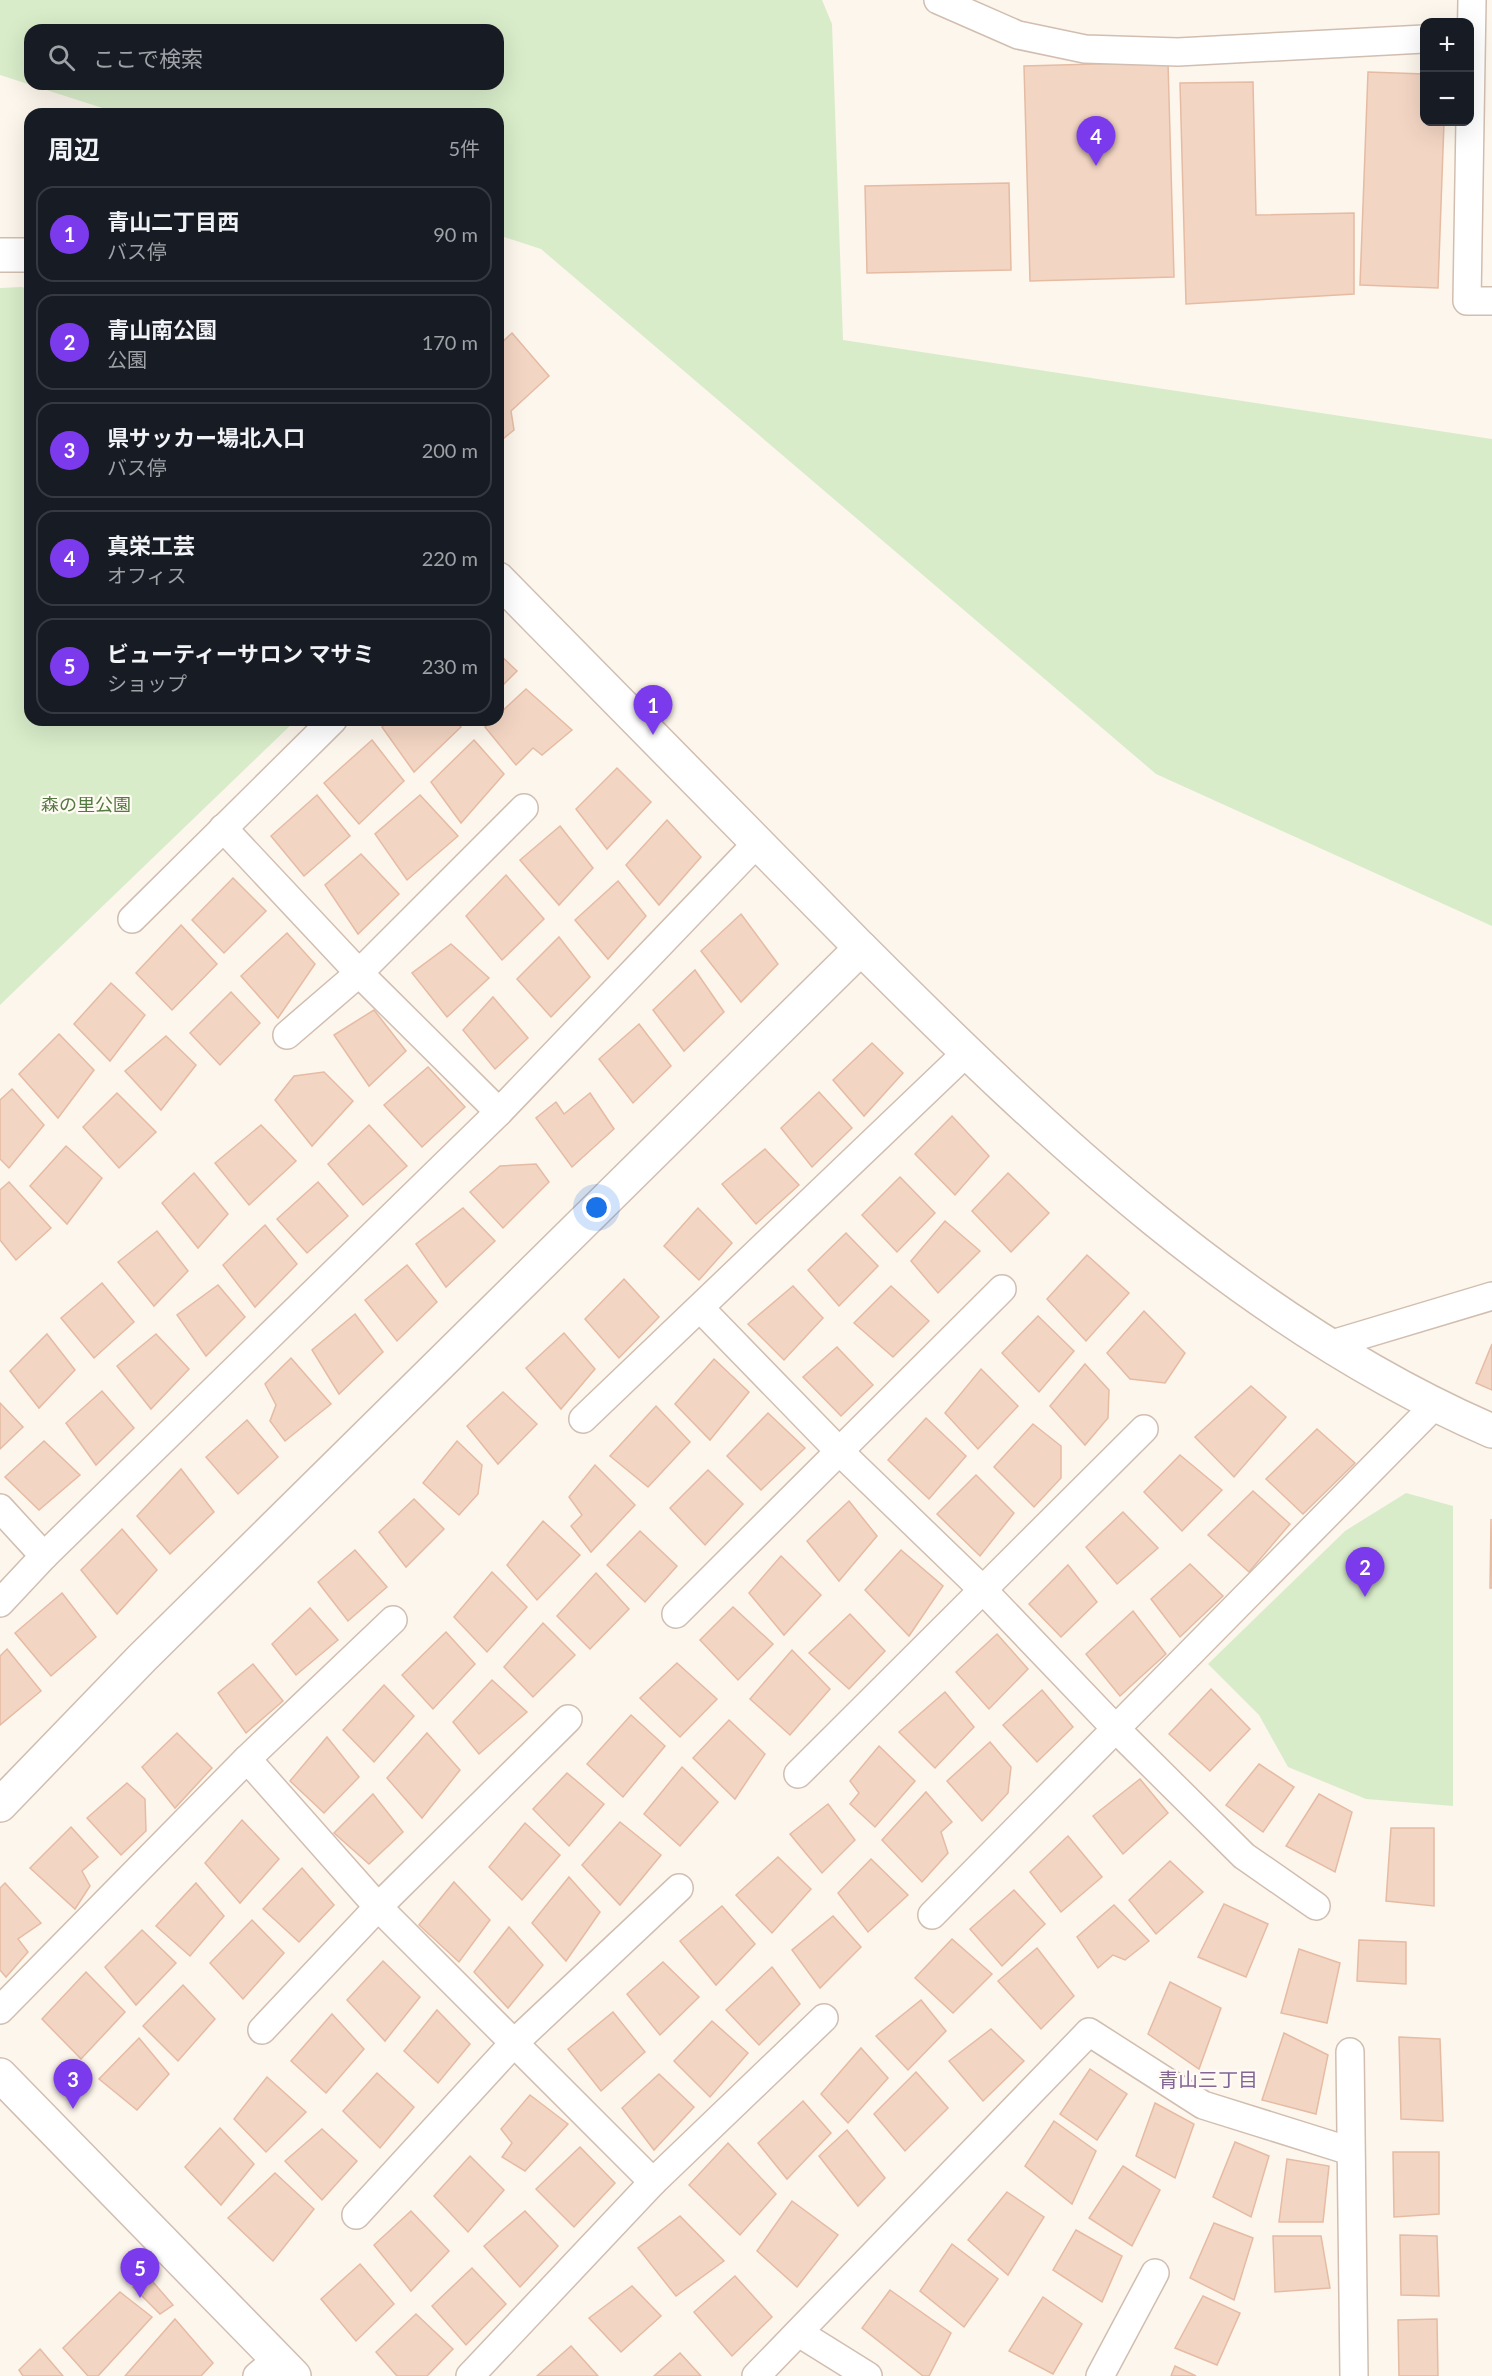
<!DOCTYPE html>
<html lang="ja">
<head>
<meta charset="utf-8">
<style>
  body { margin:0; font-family:Lato,"Noto Sans JP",sans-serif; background:#242831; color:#f1f3f6 }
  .controls { position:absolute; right:18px; top:18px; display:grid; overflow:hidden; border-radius:12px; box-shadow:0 6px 24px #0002 }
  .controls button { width:54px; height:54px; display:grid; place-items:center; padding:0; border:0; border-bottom:2px solid #363941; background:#171b24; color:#f1f3f6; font:30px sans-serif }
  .you { position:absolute; left:597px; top:1208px; width:21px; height:21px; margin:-15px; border:4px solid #fff; border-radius:50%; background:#1a73e8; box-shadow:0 0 0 9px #1a73e833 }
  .badge { display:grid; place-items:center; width:39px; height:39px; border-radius:50%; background:#7c3aed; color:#fff; font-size:20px; font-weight:700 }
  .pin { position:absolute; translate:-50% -50px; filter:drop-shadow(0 2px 3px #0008) }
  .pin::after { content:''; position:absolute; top:32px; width:21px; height:18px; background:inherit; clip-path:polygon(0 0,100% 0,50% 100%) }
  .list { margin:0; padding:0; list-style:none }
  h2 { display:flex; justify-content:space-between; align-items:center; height:78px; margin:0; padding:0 24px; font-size:26px }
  h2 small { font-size:20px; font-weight:400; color:#9ea1a6 }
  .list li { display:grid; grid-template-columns:39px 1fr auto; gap:18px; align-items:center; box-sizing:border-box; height:96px; margin:0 12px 12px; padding:0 12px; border:2px solid #363941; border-radius:18px }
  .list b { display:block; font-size:22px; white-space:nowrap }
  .list p { margin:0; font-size:20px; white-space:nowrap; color:#9ea1a6 }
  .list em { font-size:20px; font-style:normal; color:#9ea1a6 }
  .icon { flex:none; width:33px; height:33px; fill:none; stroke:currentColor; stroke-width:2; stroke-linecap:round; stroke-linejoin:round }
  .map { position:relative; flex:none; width:1492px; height:2376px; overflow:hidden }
  .search { position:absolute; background:#171b24; box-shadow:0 6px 24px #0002; left:24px; top:24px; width:480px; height:66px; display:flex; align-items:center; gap:15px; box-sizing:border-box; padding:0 21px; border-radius:18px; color:#9ea1a6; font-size:22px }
  .panel { position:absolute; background:#171b24; box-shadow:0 6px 24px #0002; left:24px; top:108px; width:480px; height:618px; border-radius:18px }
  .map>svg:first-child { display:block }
</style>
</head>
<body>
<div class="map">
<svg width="1492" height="2376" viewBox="0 0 1492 2376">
  <rect width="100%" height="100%" fill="#fdf6ec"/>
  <g fill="#d8ecc9" fill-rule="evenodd">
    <path d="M0,0H822L832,24L843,340L1492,439V926L1156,774L541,249L498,235V114H121L0,75ZM30,30H498V84H30Z"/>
    <path d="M22,287L30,290V720H296L0,1005V288Z"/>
    <path d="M1406,1493L1453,1506V1806L1366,1799L1288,1767L1259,1715L1208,1664L1345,1531Z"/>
  </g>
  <g fill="#f3d5c3" stroke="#e6bba3" stroke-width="1.5">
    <path d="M1168,62L1174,277L1030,281L1024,66Z"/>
    <path d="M1368,72L1424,74V122H1444L1438,288L1360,285Z"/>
    <path d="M1253,82L1256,215L1354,213V294L1186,304L1180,83Z"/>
    <path d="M1009,183L1011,270L867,273L865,186Z"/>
    <path d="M512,333L549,376L511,411L514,430L498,443V346Z"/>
    <path d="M498,653L517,671L498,690Z"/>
    <path d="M526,689L572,730L542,755L533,748L516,765L485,727L492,720H498V715Z"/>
    <path d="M389,720H456L461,727L414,772L382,727Z"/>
    <path d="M372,740L404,781L359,824L324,783Z"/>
    <path d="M474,740L504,774L461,823L431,782Z"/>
    <path d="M617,768L651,802L607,849L576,809Z"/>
    <path d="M317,795L350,836L304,876L271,836Z"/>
    <path d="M420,795L458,836L407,880L375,834Z"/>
    <path d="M667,820L701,857L659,905L626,865Z"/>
    <path d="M560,826L593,868L559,905L520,860Z"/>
    <path d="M361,854L399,894L358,934L325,885Z"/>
    <path d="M506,875L544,919L502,960L466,916Z"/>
    <path d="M233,878L266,911L224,953L192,920Z"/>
    <path d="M618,881L646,916L608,959L575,920Z"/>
    <path d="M741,914L778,964L741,1002L701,951Z"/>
    <path d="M181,925L217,964L172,1010L136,973Z"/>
    <path d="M287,933L315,964L278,1018L241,976Z"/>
    <path d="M559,937L590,977L551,1017L517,979Z"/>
    <path d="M451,944L489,978L447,1017L412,973Z"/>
    <path d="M695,970L724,1012L684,1051L653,1010Z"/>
    <path d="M111,983L145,1015L110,1061L74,1024Z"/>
    <path d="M231,992L260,1023L220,1065L190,1033Z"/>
    <path d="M493,997L528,1038L495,1069L463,1030Z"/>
    <path d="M374,1010L406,1051L369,1086L334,1035Z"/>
    <path d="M639,1024L671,1066L633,1103L599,1059Z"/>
    <path d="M59,1034L94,1070L58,1118L19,1074Z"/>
    <path d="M166,1036L196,1065L161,1110L125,1071Z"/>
    <path d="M872,1043L903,1073L864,1116L833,1080Z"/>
    <path d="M428,1067L465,1107L422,1147L384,1105Z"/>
    <path d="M324,1072L353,1101L312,1146L275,1100L294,1076Z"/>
    <path d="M12,1089L44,1125L9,1168L0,1159V1100Z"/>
    <path d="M819,1092L852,1128L812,1167L781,1128Z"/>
    <path d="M117,1093L156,1132L119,1168L83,1127Z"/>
    <path d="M590,1093L614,1129L572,1167L536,1118L556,1102L564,1114Z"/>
    <path d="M952,1116L989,1156L955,1195L915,1154Z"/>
    <path d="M261,1125L296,1161L249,1205L215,1163Z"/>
    <path d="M369,1125L407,1166L363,1205L328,1164Z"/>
    <path d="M66,1146L102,1178L67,1224L30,1186Z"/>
    <path d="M765,1149L799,1185L756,1224L722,1184Z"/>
    <path d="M536,1164L549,1182L503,1228L470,1192L500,1166Z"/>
    <path d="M194,1173L228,1214L198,1248L162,1203Z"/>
    <path d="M1008,1173L1049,1213L1011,1252L972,1211Z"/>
    <path d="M900,1177L935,1213L897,1252L862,1215Z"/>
    <path d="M9,1182L51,1228L16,1260L0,1240V1190Z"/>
    <path d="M318,1182L348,1216L307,1253L277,1219Z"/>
    <path d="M463,1208L495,1241L446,1287L416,1244Z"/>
    <path d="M698,1208L732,1243L699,1280L664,1246Z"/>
    <path d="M945,1221L980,1251L938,1293L911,1261Z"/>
    <path d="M265,1225L297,1264L255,1307L223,1265Z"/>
    <path d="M157,1231L188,1271L154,1306L118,1262Z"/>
    <path d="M846,1233L878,1266L839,1306L808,1270Z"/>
    <path d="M1087,1255L1129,1293L1086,1341L1047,1299Z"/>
    <path d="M407,1265L437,1302L397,1341L365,1300Z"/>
    <path d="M624,1279L659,1317L619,1358L585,1319Z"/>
    <path d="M102,1283L134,1322L94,1358L61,1318Z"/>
    <path d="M218,1285L245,1317L206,1356L177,1315Z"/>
    <path d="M793,1286L823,1318L784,1360L748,1324Z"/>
    <path d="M891,1286L929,1321L893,1357L854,1323Z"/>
    <path d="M1144,1311L1185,1353L1165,1383L1130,1379L1107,1353Z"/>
    <path d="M355,1314L383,1352L339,1394L312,1350Z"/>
    <path d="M1038,1316L1074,1351L1039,1392L1002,1353Z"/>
    <path d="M564,1333L595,1369L561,1409L526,1368Z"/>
    <path d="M47,1334L75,1370L39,1408L10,1371Z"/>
    <path d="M156,1334L189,1369L151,1409L117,1366Z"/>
    <path d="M1492,1344V1390L1476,1383Z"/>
    <path d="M837,1347L873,1385L841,1416L803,1377Z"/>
    <path d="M291,1358L331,1404L285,1441L270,1421L276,1405L265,1384Z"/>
    <path d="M714,1359L749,1392L710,1440L675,1404Z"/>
    <path d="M1085,1364L1109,1390L1108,1418L1085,1445L1050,1406Z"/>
    <path d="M981,1369L1018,1406L978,1449L945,1413Z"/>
    <path d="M1251,1386L1286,1417L1234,1477L1195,1437Z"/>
    <path d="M102,1391L134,1428L96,1465L66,1423Z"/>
    <path d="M503,1392L537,1424L498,1464L467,1426Z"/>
    <path d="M0,1403L23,1427L0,1449Z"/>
    <path d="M656,1406L690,1442L648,1487L610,1456Z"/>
    <path d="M768,1413L805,1448L761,1490L727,1456Z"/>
    <path d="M926,1418L966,1456L929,1499L888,1460Z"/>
    <path d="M247,1420L278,1457L238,1494L206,1457Z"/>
    <path d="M1033,1424L1061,1446V1478L1034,1507L994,1467Z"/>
    <path d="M1317,1429L1355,1463L1303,1514L1266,1479Z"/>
    <path d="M44,1441L80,1475L39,1510L5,1477Z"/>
    <path d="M457,1441L482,1465L478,1494L459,1515L423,1483Z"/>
    <path d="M1180,1455L1222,1490L1182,1531L1144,1492Z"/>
    <path d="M595,1465L635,1505L591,1552L571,1526L582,1515L569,1497Z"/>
    <path d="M181,1469L214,1512L170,1554L137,1516Z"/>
    <path d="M708,1470L743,1504L705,1545L670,1508Z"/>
    <path d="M976,1475L1014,1513L980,1556L937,1514Z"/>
    <path d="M1253,1491L1290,1524L1249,1572L1208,1535Z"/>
    <path d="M414,1499L444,1529L406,1567L379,1532Z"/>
    <path d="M849,1501L877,1536L839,1581L807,1541Z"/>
    <path d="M1123,1512L1158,1548L1117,1584L1086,1547Z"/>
    <path d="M1491,1519L1492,1588H1490Z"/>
    <path d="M543,1521L580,1555L537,1600L507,1565Z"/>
    <path d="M122,1529L157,1570L117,1614L81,1570Z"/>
    <path d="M640,1531L677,1566L645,1602L607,1565Z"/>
    <path d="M355,1550L387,1587L348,1621L318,1582Z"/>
    <path d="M901,1550L943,1586L909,1636L865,1590Z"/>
    <path d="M781,1556L821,1595L784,1635L749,1593Z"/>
    <path d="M1190,1564L1223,1596L1180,1637L1151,1599Z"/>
    <path d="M1068,1565L1097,1602L1061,1637L1029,1604Z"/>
    <path d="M492,1572L527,1607L487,1652L454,1617Z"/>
    <path d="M596,1573L629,1609L590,1649L557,1616Z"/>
    <path d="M62,1593L96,1637L51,1676L15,1633Z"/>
    <path d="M733,1607L773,1644L738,1680L700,1640Z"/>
    <path d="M310,1608L338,1640L296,1675L272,1644Z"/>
    <path d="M1133,1611L1166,1654L1120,1696L1086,1654Z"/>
    <path d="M850,1614L885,1651L849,1689L809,1653Z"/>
    <path d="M543,1623L575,1655L533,1697L504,1667Z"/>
    <path d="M446,1632L475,1664L433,1709L402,1675Z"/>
    <path d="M997,1634L1028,1669L989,1709L956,1672Z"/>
    <path d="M7,1649L41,1691L0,1725V1656Z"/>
    <path d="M792,1650L830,1689L790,1735L750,1699Z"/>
    <path d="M677,1663L717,1699L680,1737L640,1698Z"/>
    <path d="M253,1664L283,1701L246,1733L218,1693Z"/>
    <path d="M492,1680L527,1712L479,1754L453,1722Z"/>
    <path d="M384,1685L414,1716L374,1762L343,1730Z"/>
    <path d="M1211,1689L1250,1729L1210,1771L1169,1734Z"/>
    <path d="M1042,1690L1073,1727L1037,1762L1003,1725Z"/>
    <path d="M945,1692L974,1727L935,1768L899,1732Z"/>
    <path d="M631,1715L665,1746L623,1797L587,1764Z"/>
    <path d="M729,1720L765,1754L735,1799L693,1758Z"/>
    <path d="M177,1733L212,1768L175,1808L142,1767Z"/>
    <path d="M427,1733L460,1770L422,1818L387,1778Z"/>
    <path d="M327,1737L359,1777L324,1813L290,1781Z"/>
    <path d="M990,1742L1011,1767L1008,1793L982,1821L947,1781Z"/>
    <path d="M879,1746L915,1781L875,1827L850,1804L859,1793L850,1781Z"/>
    <path d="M1259,1764L1294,1787L1263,1832L1226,1805Z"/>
    <path d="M682,1767L718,1802L680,1846L644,1814Z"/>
    <path d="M567,1773L604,1804L569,1846L533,1809Z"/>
    <path d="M1140,1779L1168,1813L1123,1854L1093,1816Z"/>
    <path d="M127,1783L145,1799L146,1831L121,1855L87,1818Z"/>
    <path d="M926,1792L952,1822L941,1832L948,1853L922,1882L882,1840Z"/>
    <path d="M373,1794L403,1832L369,1864L334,1833Z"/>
    <path d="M1319,1794L1352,1812L1335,1872L1286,1846Z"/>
    <path d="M828,1804L855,1840L822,1873L790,1834Z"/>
    <path d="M242,1820L279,1859L240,1903L205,1863Z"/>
    <path d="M620,1822L661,1855L620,1905L582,1865Z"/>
    <path d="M525,1823L560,1855L522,1900L489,1867Z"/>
    <path d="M71,1827L98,1857L82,1871L90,1886L75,1909L30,1868Z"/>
    <path d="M1391,1828H1434V1906L1386,1901Z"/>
    <path d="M1068,1836L1102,1877L1061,1912L1030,1872Z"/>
    <path d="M778,1857L811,1889L772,1933L736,1895Z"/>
    <path d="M871,1859L908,1895L868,1932L838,1893Z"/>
    <path d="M1170,1861L1203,1892L1156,1934L1129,1900Z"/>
    <path d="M302,1868L334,1905L299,1942L263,1909Z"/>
    <path d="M569,1877L600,1912L566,1961L532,1923Z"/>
    <path d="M454,1882L490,1920L459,1962L419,1925Z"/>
    <path d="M5,1883L41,1923L18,1939L28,1952L6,1977L0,1970V1888Z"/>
    <path d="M196,1883L224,1916L190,1956L156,1926Z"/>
    <path d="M1014,1890L1045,1924L1002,1966L970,1929Z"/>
    <path d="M1224,1904L1268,1924L1246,1977L1198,1957Z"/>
    <path d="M1114,1905L1149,1941L1125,1960L1113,1955L1098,1968L1077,1937Z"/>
    <path d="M722,1906L755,1944L716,1985L680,1941Z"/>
    <path d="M833,1916L861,1947L820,1988L792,1950Z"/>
    <path d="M252,1920L284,1953L243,1999L210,1963Z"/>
    <path d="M509,1927L543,1965L508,2008L474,1972Z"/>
    <path d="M142,1930L176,1963L136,2005L105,1967Z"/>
    <path d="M952,1939L992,1974L953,2013L915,1978Z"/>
    <path d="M1359,1940L1406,1942V1984L1357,1981Z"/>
    <path d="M1037,1948L1074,1996L1041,2029L998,1981Z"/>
    <path d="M1299,1949L1340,1963L1327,2023L1281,2013Z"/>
    <path d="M383,1961L420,1997L385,2041L347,2000Z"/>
    <path d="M663,1962L699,1997L660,2035L627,1994Z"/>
    <path d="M772,1967L800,2004L759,2045L726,2010Z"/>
    <path d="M86,1972L125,2012L81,2059L42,2019Z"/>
    <path d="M1170,1982L1221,2008L1199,2069L1148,2034Z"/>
    <path d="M183,1985L215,2019L178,2061L143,2026Z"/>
    <path d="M921,2000L946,2031L908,2070L876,2036Z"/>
    <path d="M437,2010L470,2044L438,2083L404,2051Z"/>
    <path d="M613,2012L645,2052L601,2091L568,2049Z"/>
    <path d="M332,2014L364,2049L326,2093L291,2061Z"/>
    <path d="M712,2021L748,2053L710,2097L674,2061Z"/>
    <path d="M991,2029L1024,2061L983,2101L949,2061Z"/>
    <path d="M1284,2033L1328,2055L1316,2114L1262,2100Z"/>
    <path d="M1399,2037L1440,2039L1443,2121L1401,2119Z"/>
    <path d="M139,2038L169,2074L137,2110L99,2079Z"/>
    <path d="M861,2048L888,2078L848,2123L821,2094Z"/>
    <path d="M1090,2069L1127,2094L1097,2140L1060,2114Z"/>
    <path d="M916,2072L948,2108L905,2151L874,2114Z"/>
    <path d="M377,2073L414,2107L380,2148L343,2111Z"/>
    <path d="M659,2074L694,2107L654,2150L622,2108Z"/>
    <path d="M267,2077L306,2112L266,2152L234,2119Z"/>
    <path d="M530,2095L568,2124L525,2171L502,2157L512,2143L501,2129Z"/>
    <path d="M803,2101L831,2133L787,2179L758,2143Z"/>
    <path d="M1155,2103L1194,2124L1175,2178L1136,2156Z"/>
    <path d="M1054,2121L1096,2151L1072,2204L1025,2166Z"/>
    <path d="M220,2128L254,2164L221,2205L185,2167Z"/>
    <path d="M322,2129L357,2161L322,2200L285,2161Z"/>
    <path d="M847,2130L885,2178L858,2206L819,2156Z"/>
    <path d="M1235,2142L1269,2156L1251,2217L1213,2197Z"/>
    <path d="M728,2143L776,2194L740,2235L689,2185Z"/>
    <path d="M580,2147L615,2183L574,2227L536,2189Z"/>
    <path d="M1393,2152H1439V2214L1394,2217Z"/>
    <path d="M470,2156L504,2190L468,2232L434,2196Z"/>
    <path d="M1287,2159L1329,2166L1323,2222H1279Z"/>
    <path d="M1123,2166L1160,2190L1132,2246L1089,2218Z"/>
    <path d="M275,2173L314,2209L273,2261L228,2218Z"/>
    <path d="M1007,2192L1044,2217L1008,2275L968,2240Z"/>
    <path d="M792,2201L838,2235L797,2287L757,2251Z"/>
    <path d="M411,2211L449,2251L411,2291L374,2245Z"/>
    <path d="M525,2211L558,2246L520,2287L484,2246Z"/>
    <path d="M680,2216L724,2261L676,2296L638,2248Z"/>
    <path d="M1214,2223L1253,2238L1234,2300L1190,2278Z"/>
    <path d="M1076,2230L1122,2256L1102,2302L1053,2270Z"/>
    <path d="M1400,2235L1437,2236L1439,2296L1401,2295Z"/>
    <path d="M1273,2236H1321L1330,2288L1275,2292Z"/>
    <path d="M952,2244L998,2279L964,2327L920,2291Z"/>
    <path d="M360,2264L394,2304L356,2341L321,2299Z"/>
    <path d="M472,2268L506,2304L466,2345L432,2306Z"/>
    <path d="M146,2274L173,2305L160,2314L133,2287Z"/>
    <path d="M735,2276L772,2317L732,2356L694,2312Z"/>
    <path d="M632,2286L661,2316L621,2352L589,2318Z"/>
    <path d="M890,2290L951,2333L929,2376H923L862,2328Z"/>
    <path d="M120,2292L152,2317L98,2376H88L63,2348Z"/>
    <path d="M1203,2296L1240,2313L1217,2365L1175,2348Z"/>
    <path d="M1043,2297L1082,2324L1053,2374L1009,2351Z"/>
    <path d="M416,2314L453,2349L427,2376H397L376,2352Z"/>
    <path d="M175,2319L213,2363L201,2376H125Z"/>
    <path d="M1437,2319L1438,2376H1399L1398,2320Z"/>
    <path d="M571,2346L598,2376H537Z"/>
    <path d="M40,2349L63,2376H23L19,2370Z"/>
    <path d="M680,2353L701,2376H654Z"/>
    <path d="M1175,2366L1196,2376H1171Z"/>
  </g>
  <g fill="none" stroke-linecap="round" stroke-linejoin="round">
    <g stroke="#d1beb0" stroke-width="30">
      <g id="minor">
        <path d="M938,0L1018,35L1085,49L1178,52L1424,39"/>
        <path d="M1472,0L1467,301H1492"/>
        <path d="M223,828L359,973L499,1112"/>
        <path d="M132,919L333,720"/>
        <path d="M287,1035L359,973L524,808"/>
        <path d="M700,1308L838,1450L983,1590L1115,1728L1244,1856L1316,1906"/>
        <path d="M1332,1344L1492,1296"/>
        <path d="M583,1419L966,1053"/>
        <path d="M0,1508L44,1556"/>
        <path d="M0,1603L44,1556L499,1112L757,843"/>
        <path d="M676,1614L1002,1289"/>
        <path d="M247,1759L378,1907L653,2182"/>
        <path d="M798,1774L1144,1429"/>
        <path d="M932,1915L1434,1406"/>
        <path d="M0,2010L247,1759L393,1620"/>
        <path d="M262,2030L378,1907L568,1719"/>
        <path d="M1350,2052L1354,2376"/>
        <path d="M356,2215L513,2044L679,1888"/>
        <path d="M799,2333L868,2376"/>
        <path d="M257,2376L276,2360"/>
        <path d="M470,2376L653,2182L824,2018"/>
        <path d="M756,2376L1089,2032L1203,2105L1350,2151"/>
        <path d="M1100,2376L1155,2273"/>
      </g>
    </g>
    <g stroke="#d1beb0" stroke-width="36">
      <g id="tertiary">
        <path d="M0,255H30"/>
        <path d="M498,579L861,948"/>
        <path d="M0,1805L142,1658L861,948C1047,1134 1247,1325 1492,1431"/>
        <path d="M0,2075L294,2376"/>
      </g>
    </g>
    <use href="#minor" stroke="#fff" stroke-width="27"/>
    <use href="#tertiary" stroke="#fff" stroke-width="33"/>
  </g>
  <g text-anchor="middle" stroke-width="4.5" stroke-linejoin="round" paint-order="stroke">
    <g font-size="18" fill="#537a41" stroke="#fffaf3">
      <text x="86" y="811">森の里公園</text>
    </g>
    <g font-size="20" fill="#846695" stroke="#fffaf3">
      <text x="1208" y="2087">青山三丁目</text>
    </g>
  </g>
</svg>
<div class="controls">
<button>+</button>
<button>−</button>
</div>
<div class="you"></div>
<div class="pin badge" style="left:653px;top:735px">1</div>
<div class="pin badge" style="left:1365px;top:1597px">2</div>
<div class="pin badge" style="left:73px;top:2109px">3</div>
<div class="pin badge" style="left:1096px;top:166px">4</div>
<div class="pin badge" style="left:140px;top:2298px">5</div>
<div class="search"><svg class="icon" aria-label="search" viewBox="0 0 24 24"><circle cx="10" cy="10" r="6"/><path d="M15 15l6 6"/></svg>ここで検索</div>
<section class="panel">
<h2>周辺<small>5件</small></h2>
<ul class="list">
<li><span class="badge">1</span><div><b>青山二丁目西</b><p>バス停</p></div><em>90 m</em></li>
<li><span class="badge">2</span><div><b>青山南公園</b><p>公園</p></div><em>170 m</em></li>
<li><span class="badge">3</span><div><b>県サッカー場北入口</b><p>バス停</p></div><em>200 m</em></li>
<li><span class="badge">4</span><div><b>真栄工芸</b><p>オフィス</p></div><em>220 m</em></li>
<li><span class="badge">5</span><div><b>ビューティーサロン マサミ</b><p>ショップ</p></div><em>230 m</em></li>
</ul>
</section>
</div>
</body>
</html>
